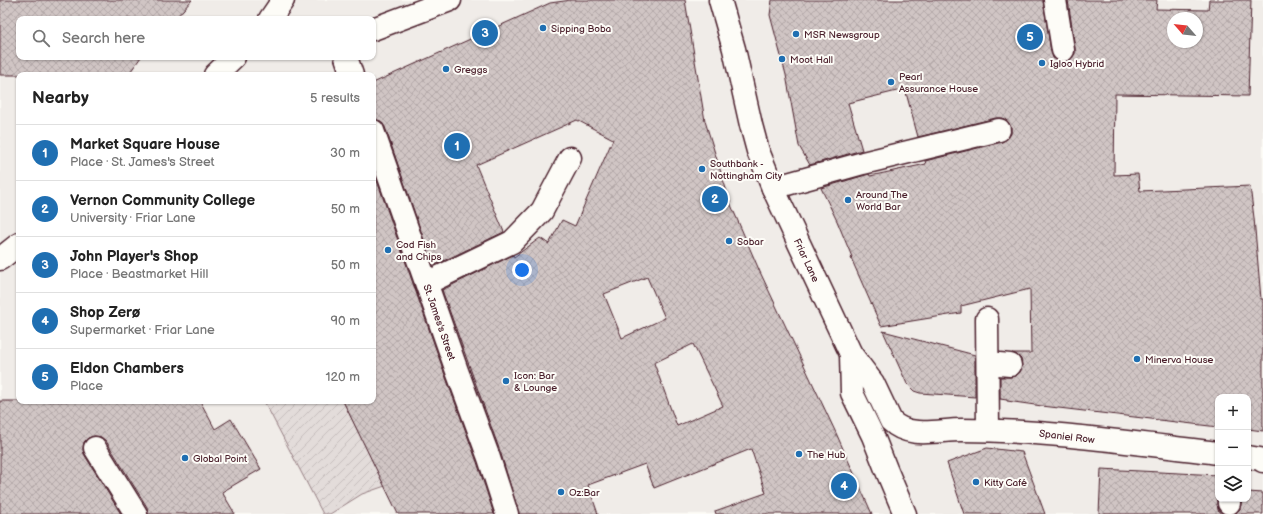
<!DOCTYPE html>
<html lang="en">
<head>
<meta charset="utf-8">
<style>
  body { margin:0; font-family:"Balsamiq Sans",sans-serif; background:#f6f6f6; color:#222 }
  .controls { position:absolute; right:12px; bottom:12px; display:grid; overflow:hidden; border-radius:8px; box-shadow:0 1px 3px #0004 }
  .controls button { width:36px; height:36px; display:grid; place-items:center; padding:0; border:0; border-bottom:1px solid #e0e0e0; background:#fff; color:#222; font:20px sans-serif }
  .compass { position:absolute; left:1167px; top:12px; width:36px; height:36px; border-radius:50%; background:#fff; box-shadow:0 1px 3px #0004; rotate:298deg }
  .you { position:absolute; left:522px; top:270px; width:14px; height:14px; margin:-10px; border:3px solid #fff; border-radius:50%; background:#1a73e8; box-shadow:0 0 0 6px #1a73e833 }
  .badge { display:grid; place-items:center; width:26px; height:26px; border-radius:50%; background:#1f6fb2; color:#fff; font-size:13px; font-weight:700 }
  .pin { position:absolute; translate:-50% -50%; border:2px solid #fff; box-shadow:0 1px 4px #0006 }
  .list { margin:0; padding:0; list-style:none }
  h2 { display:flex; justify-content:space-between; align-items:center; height:52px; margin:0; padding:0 16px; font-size:17px }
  h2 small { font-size:13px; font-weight:400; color:#767676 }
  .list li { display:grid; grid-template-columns:26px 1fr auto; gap:12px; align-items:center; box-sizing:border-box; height:56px; padding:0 16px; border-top:1px solid #e0e0e0 }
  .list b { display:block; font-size:15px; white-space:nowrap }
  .list p { margin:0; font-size:13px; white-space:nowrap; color:#767676 }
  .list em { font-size:13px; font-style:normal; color:#767676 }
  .icon { flex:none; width:22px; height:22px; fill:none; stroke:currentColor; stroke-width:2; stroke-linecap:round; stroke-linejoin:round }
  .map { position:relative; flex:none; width:1263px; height:514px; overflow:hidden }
  .search { position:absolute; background:#fff; box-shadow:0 1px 3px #0004; left:16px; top:16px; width:360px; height:44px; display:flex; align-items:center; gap:10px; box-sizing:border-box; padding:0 14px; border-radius:8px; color:#767676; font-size:15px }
  .panel { position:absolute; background:#fff; box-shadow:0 1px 3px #0004; left:16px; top:72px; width:360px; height:332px; border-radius:8px }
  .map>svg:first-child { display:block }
</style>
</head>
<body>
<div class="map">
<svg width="1263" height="514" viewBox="0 0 1263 514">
  <defs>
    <pattern id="garden-furrows" width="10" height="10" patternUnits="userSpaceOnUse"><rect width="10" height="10" fill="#e3dcda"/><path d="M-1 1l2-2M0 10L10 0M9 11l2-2" fill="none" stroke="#c4bcbb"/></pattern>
    <pattern id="building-cross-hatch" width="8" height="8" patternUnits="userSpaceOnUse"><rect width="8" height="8" fill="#d0c5c4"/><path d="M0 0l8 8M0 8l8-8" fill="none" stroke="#b4a9a9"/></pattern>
  </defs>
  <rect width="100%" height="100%" fill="#fdfcf7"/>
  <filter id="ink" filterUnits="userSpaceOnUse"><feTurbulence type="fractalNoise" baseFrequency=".025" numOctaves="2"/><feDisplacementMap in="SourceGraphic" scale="8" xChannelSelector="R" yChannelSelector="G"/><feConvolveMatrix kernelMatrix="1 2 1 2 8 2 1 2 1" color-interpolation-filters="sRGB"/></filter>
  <g filter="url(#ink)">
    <path fill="#f0ece8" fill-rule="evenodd" d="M0,0H1263V514H0ZM1173,18H1197V42H1173ZM19,19H373V57H19ZM19,75H373V401H19ZM1218,397H1248V499H1218Z"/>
    <path fill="url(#garden-furrows)" stroke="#967e82" d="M264,401H343L385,486L362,494L330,514H323Z"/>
    <g fill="url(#building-cross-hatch)" stroke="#4a1f2b" fill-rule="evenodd">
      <path d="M0,0H192L175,19H19V57H141L128,75H0Z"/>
      <path d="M571,0H685L705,121L731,205L760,272L836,433L872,514H716L715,511L766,493L751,449L654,488L645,464L588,485L598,514H519L501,454L442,290L513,255L514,257L540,238L549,244L562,220L575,226L613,139L577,120L476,165L504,232L433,266L385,127L381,121L373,119V83L550,3ZM647,277L665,318L622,338L604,294ZM693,344L723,406L677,426L654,363Z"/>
      <path d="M772,0H1043L1051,52L1053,58L1058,61L1065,62L1071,59L1075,54V48L1068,0H1157L1156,9L1208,10L1209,0H1251L1248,96L1115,94L1114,175L1138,174L1140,191L1250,186L1254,218L1261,299H1263V431L1248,429V397H1218V427L1042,406L1007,401V400L1000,399V377H1009L1016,376L1020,372L1022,367L1021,359L1017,355L1012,353H1031L1030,289L961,306V313L881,326L851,258L852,257L837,221L821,188L869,174L870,176L926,164L925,161L1002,142L1007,139L1011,134V127L1008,122L1003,118H996L918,137L905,89L848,103L862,150L810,165L799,146L786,75L770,15ZM1173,18H1197V42H1173Z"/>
      <path d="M373,169L445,375L477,462L494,514H398L343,401H373Z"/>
      <path d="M883,331L975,355V397L920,393L914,391L907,384Z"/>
      <path d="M0,401H200L215,429L231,419L261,469L222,492L235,514H148L147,507L106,441L101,437L94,436L88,438L84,442L83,449L84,454L121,514H0Z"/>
      <path d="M987,448L1022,452L1045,514H964L947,463Z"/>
      <path d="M1101,469L1218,475L1217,503L1218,510L1223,514H1099Z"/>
      <path d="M1248,492L1263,493V514H1235L1240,509L1242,499H1248Z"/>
    </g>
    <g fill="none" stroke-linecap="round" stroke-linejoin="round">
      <g stroke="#4a1f2b" stroke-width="25">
        <g id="minor">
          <path d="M720,0L734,49L751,125L758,151L773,188L851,354L852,393L873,436L886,469L905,514"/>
          <path d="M1055,0L1063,50"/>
          <path d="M270,19L283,0"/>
          <path d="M373,29L450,0"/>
          <path d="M346,57L352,75"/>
          <path d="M215,75L234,57"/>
          <path d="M373,131L457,371L489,458L507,514"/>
          <path d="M773,188L863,163L999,130"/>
          <path d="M0,259L19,244"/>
          <path d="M427,283L512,242L542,211L570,158"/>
          <path d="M987,319L988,430"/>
          <path d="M851,354L873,383L891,421C909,439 938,430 961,430C1047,430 1133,443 1218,453"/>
          <path d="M988,363L1010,365"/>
          <path d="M95,448L136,514"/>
          <path d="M1248,457L1260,459L1263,461"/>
          <path d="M1229,499V503"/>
        </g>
      </g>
      <use href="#minor" stroke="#fdfcf7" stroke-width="22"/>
    </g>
  </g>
  <g fill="#1f6fb2" stroke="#fdfcf7" stroke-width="1.5">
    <circle cx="543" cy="28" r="4"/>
    <circle cx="796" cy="34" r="4"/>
    <circle cx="782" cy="59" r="4"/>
    <circle cx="1042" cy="63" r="4"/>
    <circle cx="446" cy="69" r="4"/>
    <circle cx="891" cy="82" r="4"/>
    <circle cx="702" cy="169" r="4"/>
    <circle cx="848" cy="200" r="4"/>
    <circle cx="729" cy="241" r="4"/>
    <circle cx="388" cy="250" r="4"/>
    <circle cx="1137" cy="359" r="4"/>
    <circle cx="506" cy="381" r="4"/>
    <circle cx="799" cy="454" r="4"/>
    <circle cx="185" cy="458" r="4"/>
    <circle cx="976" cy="482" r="4"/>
    <circle cx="561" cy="492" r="4"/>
  </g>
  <g text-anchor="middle" stroke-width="4" stroke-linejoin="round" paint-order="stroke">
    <g font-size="10" fill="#4a1f2b" stroke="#fdfcf7" text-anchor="start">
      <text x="551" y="32">Sipping Boba</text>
      <text x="804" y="38">MSR Newsgroup</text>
      <text x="790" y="63">Moot Hall</text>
      <text x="1050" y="67">Igloo Hybrid</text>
      <text x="454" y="73">Greggs</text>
      <text x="899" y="80">Pearl<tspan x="899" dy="12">Assurance House</tspan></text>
      <text x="710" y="167">Southbank -<tspan x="710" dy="12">Nottingham City</tspan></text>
      <text x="856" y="198">Around The<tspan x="856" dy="12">World Bar</tspan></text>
      <text x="737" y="245">Sobar</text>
      <text x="396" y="248">Cod Fish<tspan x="396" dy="12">and Chips</tspan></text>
      <text x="1145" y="363">Minerva House</text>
      <text x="514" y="379">Icon: Bar<tspan x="514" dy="12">&amp; Lounge</tspan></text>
      <text x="807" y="458">The Hub</text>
      <text x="193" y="462">Global Point</text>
      <text x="984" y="486">Kitty Café</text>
      <text x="569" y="496">Oz:Bar</text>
    </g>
    <g font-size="10" fill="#4a1f2b" stroke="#fdfcf7">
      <text transform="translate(807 260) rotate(65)" y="4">Friar Lane</text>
      <text transform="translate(440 322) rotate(71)" y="4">St. James's Street</text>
      <text transform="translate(1067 436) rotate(7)" y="4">Spaniel Row</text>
    </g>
  </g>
</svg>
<div class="controls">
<button>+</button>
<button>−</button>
<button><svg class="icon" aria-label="layers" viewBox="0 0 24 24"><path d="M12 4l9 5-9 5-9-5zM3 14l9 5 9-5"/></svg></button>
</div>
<svg class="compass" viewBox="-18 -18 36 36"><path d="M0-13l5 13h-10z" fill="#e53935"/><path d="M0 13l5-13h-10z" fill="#767676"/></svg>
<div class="you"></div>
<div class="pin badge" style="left:457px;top:146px">1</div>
<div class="pin badge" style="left:715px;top:199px">2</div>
<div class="pin badge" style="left:485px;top:33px">3</div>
<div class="pin badge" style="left:844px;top:486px">4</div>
<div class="pin badge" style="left:1030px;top:37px">5</div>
<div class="search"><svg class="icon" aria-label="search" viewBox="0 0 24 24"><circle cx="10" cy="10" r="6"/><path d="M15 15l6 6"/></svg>Search here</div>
<section class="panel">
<h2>Nearby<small>5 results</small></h2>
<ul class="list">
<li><span class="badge">1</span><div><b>Market Square House</b><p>Place · St. James's Street</p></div><em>30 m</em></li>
<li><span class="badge">2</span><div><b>Vernon Community College</b><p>University · Friar Lane</p></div><em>50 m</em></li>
<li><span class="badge">3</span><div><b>John Player's Shop</b><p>Place · Beastmarket Hill</p></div><em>50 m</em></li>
<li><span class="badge">4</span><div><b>Shop Zerø</b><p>Supermarket · Friar Lane</p></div><em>90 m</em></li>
<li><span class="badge">5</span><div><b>Eldon Chambers</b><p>Place</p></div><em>120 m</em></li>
</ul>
</section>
</div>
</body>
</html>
